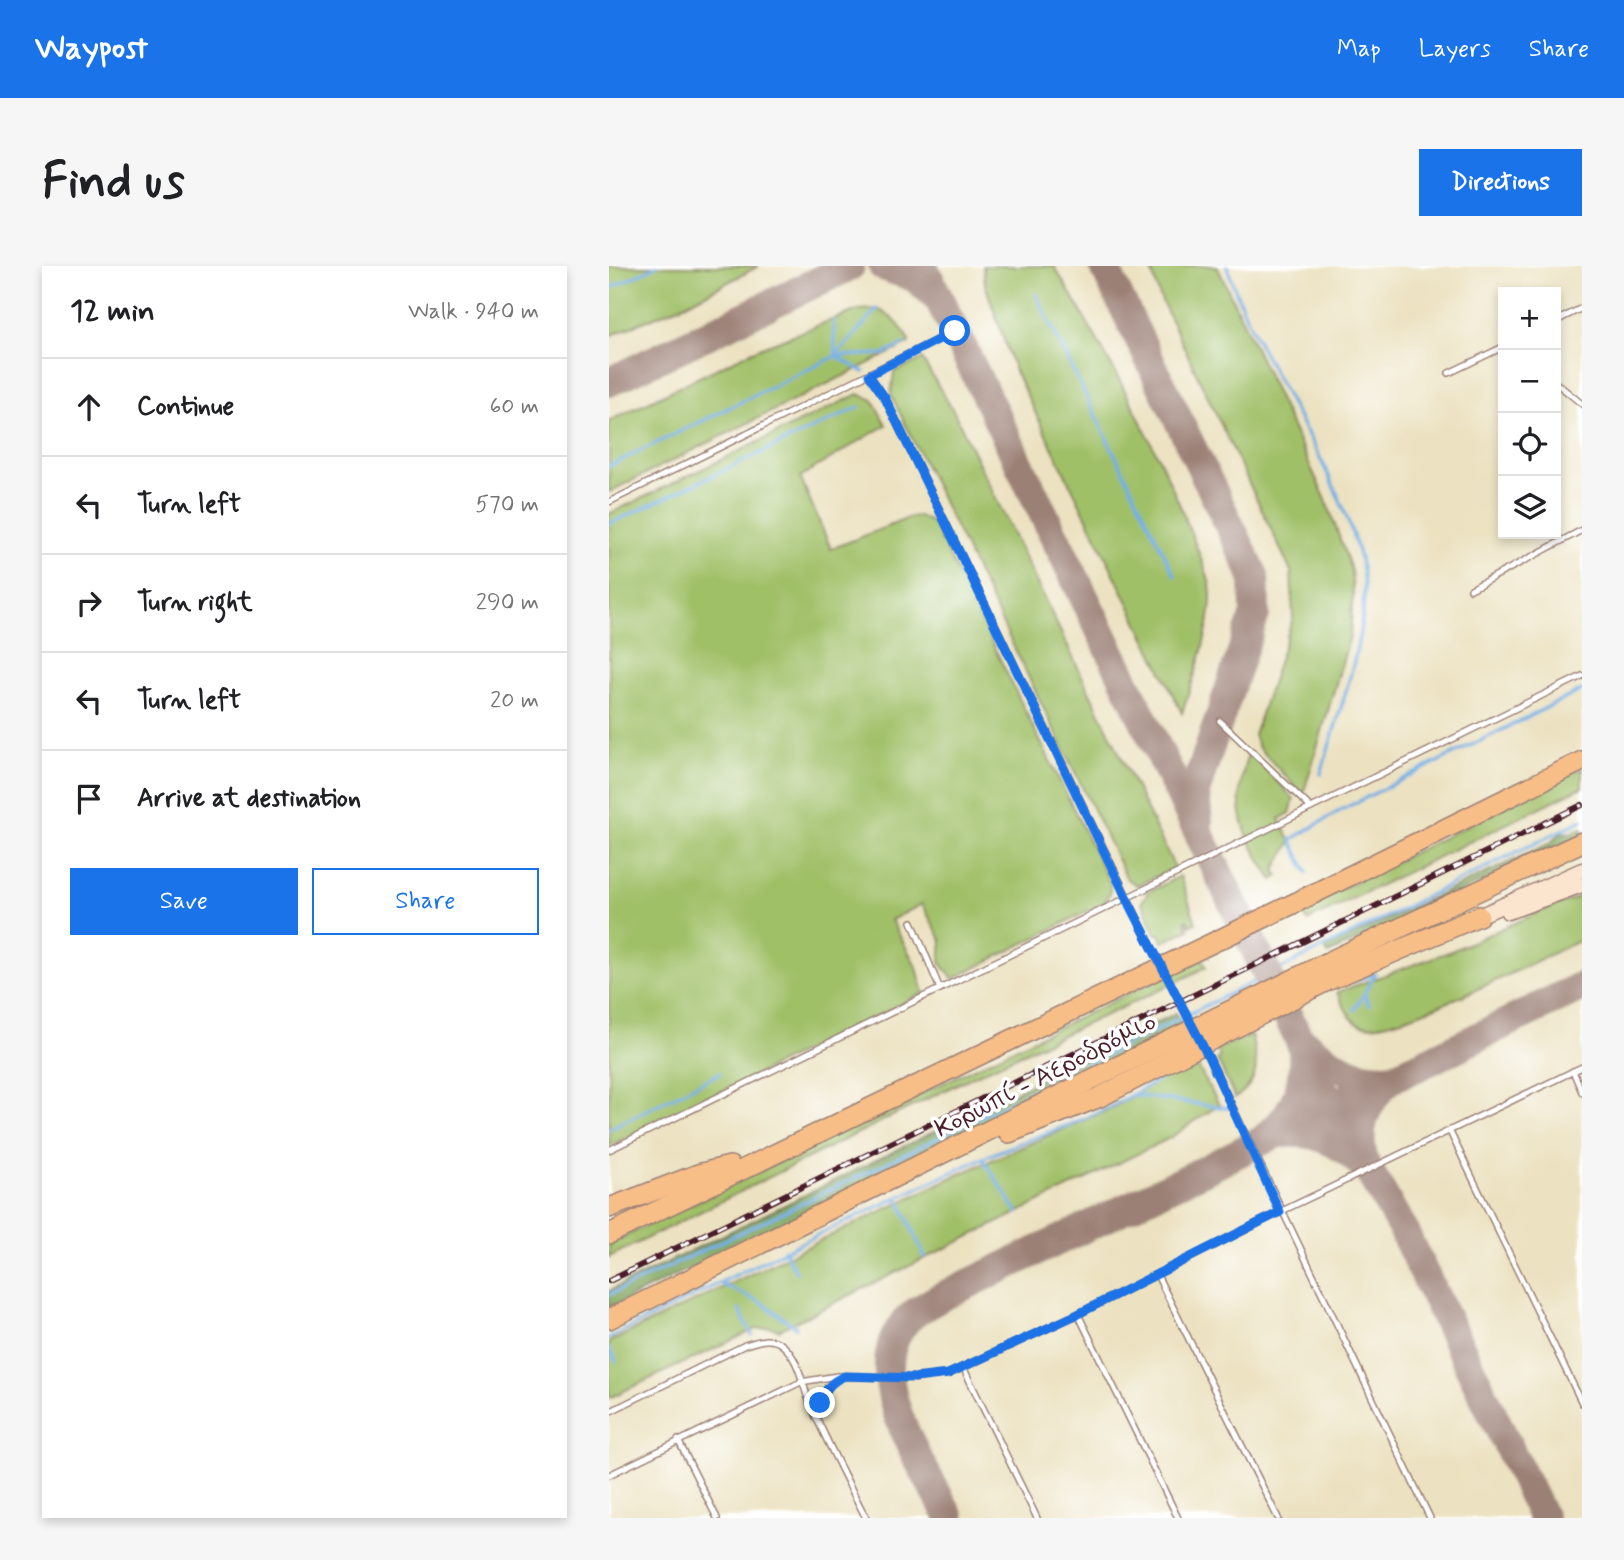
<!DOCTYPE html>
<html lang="en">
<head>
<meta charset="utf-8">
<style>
  body { margin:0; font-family:Mynerve,sans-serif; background:#f6f6f6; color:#202124 }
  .controls { position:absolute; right:21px; top:21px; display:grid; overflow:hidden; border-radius:0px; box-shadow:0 4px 10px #0003 }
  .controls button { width:63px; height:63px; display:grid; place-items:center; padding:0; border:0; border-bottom:2px solid #e0e0e0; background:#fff; color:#202124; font:35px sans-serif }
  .stop { position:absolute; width:21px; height:21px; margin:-16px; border:5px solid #1a73e8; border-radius:50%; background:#fff }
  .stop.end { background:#1a73e8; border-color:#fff; box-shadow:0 2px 7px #0008 }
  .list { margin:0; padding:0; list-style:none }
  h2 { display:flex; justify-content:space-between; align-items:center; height:91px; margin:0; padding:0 28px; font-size:30px }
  h2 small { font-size:23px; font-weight:400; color:#757577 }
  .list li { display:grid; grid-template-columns:46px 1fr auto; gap:21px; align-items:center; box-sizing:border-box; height:98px; padding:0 28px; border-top:2px solid #e0e0e0 }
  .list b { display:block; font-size:26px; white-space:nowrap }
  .list em { font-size:23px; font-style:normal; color:#757577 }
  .actions { display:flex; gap:14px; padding:21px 28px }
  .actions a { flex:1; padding:16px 0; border:2px solid #1a73e8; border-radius:0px; text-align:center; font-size:24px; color:#1a73e8 }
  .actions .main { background:#1a73e8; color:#fff }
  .icon { flex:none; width:38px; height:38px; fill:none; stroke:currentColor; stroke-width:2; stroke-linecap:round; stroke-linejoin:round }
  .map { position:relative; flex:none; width:973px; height:1252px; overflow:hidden; border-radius:0px }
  header { display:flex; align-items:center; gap:42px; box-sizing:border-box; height:98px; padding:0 35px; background:#1a73e8; color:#fff }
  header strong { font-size:33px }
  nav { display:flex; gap:38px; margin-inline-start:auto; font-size:24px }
  .intro { display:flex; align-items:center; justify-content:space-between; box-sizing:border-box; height:168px; padding:0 42px }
  h1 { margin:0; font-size:49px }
  .button { padding:18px 32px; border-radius:0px; background:#1a73e8; color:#fff; font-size:24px; font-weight:700 }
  main { display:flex; gap:42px; padding:0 42px }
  aside { flex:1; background:#fff; border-radius:0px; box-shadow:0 4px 10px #0003 }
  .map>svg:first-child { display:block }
</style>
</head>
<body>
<header>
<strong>Waypost</strong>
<nav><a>Map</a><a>Layers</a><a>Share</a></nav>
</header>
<div class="intro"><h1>Find us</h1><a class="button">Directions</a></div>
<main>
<aside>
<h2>12 min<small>Walk · 940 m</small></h2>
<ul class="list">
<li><svg class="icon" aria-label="ahead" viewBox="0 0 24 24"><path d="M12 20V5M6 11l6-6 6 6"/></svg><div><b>Continue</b></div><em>60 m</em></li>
<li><svg class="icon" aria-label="left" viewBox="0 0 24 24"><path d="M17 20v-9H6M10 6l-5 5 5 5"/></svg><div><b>Turn left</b></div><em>570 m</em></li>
<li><svg class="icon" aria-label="right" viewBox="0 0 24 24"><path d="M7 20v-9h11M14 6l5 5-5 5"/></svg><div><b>Turn right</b></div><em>290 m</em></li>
<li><svg class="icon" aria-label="left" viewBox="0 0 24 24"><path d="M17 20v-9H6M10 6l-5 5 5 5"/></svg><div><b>Turn left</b></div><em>20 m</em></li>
<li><svg class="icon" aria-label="arrive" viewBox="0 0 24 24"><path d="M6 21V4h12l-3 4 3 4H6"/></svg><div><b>Arrive at destination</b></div></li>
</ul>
<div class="actions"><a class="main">Save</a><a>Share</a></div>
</aside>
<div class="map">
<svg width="973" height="1252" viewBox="0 0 973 1252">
  <rect width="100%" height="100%" fill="#fff"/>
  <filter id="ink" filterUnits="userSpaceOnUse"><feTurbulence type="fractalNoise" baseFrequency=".0143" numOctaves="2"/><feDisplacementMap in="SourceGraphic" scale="14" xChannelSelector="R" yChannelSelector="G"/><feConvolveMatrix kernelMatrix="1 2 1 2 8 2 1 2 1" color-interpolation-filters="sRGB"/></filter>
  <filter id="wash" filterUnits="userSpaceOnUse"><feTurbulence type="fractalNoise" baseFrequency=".00686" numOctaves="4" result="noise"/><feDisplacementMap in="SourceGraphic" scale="28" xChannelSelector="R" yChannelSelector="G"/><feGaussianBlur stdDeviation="1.57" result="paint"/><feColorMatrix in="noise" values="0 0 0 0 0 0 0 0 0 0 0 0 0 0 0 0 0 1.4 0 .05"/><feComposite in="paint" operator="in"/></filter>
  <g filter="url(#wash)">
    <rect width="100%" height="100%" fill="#ece2c1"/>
    <g fill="#a0c068" stroke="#75704a" stroke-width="2">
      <path d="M0,0H150L77,38L0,70Z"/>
      <path d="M374,0H445C498,88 549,180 586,277C592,294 603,314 602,333C601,368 584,414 573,447L405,103L376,18Z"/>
      <path d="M541,0H608L717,234L742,304L744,327L741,370L694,529L649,481L645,469L684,352L682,305L551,31Z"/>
      <path d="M268,43C283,49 293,61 300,75L299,78L0,226V155L148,83L249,44Z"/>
      <path d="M313,93L345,146L566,602L528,619L518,613L282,129L285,106Z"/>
      <path d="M249,128L264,134L277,159L191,211L222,283L302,251L310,250L324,257L501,617V627L495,637L344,713L331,696L333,675L313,638L282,654L308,702L315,727L0,880V248Z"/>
      <path d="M641,486L685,533L681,547L670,553L682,576L666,603L669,610L664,614C642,582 624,551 633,512C635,503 636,492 641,486Z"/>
      <path d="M973,502V521L698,655L692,643Z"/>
      <path d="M571,610L587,657L581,659L578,654L576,655L580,663L554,676L551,668H547L533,636L539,626Z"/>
      <path d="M973,630V673C935,691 787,768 753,759C740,756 734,737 728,726L840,686L935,644Z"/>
      <path d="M593,692L597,701C523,739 447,771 371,807C247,867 124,930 0,991V978Z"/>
      <path d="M642,769C649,797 652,814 626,832L608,793L611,791L608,783Z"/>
      <path d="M585,794L610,839L561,872L170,1064L162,1061L147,1063L0,1132V1076L346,910L503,842Z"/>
    </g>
    <g fill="#80a65c" stroke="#656244" stroke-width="2">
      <path d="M973,562V569L719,688L716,682L940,578L953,566L961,567Z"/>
      <path d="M567,747L573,759L521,786L0,1042V1025Z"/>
    </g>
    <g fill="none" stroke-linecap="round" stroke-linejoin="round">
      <g stroke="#75afe5" stroke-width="3.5">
        <path d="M618,0C645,88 707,168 739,255C747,278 756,303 755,328C753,389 728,450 712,508"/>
        <path d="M0,23L47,0"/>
        <path d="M427,29L566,310"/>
        <path d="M227,90L268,43"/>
        <path d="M255,106L227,90L275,88L296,78"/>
        <path d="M0,200L227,90L224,54"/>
        <path d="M0,258L250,141"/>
        <path d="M698,606L682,574L734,543L973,424"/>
        <path d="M736,717L766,708L755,728"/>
        <path d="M745,744L755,728L760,739"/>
        <path d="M562,807L523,829L618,842"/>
        <path d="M0,863L111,807"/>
        <path d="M373,892L409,947"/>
        <path d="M289,932L316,991"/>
        <path d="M175,984L187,1006"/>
        <path d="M110,1017L153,1037L187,1061"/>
        <path d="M0,1029L286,893L973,554"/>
        <path d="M130,1044L143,1069"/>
        <path d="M0,1072C120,1011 240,953 363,897C416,873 472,858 523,829"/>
        <path d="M0,1083L7,1095"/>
      </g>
      <g stroke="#9b8076" stroke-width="30">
        <path d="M274,0L305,11L327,30"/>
        <path d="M314,0L722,839L793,962L934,1252"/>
        <path d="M495,0L645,310L646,348L592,507L586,527L589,557"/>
        <path d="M0,116L241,0"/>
        <path d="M693,775C719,796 748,816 783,811C755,837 743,867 758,904C730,872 700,861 659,869C689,845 698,813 693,775Z"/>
        <path d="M341,1252C316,1203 255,1116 291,1063C301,1047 318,1039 334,1030L596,904L722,839L810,800L973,720"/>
      </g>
    </g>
  </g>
  <g filter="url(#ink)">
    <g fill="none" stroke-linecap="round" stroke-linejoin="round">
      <g stroke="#9b8076" stroke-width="8">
        <g id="lane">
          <path d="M947,55L973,42"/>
          <path d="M840,107L894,81"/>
          <path d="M260,109L276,132L544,684"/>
          <path d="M947,117L973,138"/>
          <path d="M0,236L346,65"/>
          <path d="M862,323L973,264"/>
          <path d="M702,542L973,410"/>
          <path d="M303,656L331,723"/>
          <path d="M600,792L821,1252"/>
          <path d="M964,805L973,826"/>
          <path d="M841,866L973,1137"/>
          <path d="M0,884L702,542L611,455"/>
          <path d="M548,1009L669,1252"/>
          <path d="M469,1048L569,1252"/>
          <path d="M354,1101L428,1252"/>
          <path d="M0,1146L136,1079C147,1076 161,1070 172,1078C191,1092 193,1120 202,1140C219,1178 238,1215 257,1252"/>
          <path d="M207,1151C212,1136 216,1117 232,1111"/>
          <path d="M69,1174L108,1252"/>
          <path d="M0,1209L192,1116L228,1110L306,1112L339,1108L469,1048L671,946L973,801"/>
        </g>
      </g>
      <g stroke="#9b8076" stroke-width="17">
        <g id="secondary">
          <path d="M899,646L973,619"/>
          <path d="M870,650L973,604"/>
        </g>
      </g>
      <g stroke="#9b8076" stroke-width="22">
        <g id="highway">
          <path d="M400,867L491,831L718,715L870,650"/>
          <path d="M0,942L89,908L121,900"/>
          <path d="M0,968L688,636L973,495"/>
          <path d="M0,1053L721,695L973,576"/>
        </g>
      </g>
      <use href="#lane" stroke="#fff" stroke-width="5"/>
      <use href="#secondary" stroke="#fce5cf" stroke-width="14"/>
      <use href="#highway" stroke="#f7be88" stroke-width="19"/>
      <g stroke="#4a1f2b" stroke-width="6">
        <path id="rail" d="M0,1015L973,539"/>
      </g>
      <use href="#rail" stroke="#fff" stroke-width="3.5" stroke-dasharray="10" stroke-linecap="butt"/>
      <g stroke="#9b8076" stroke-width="8" stroke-linecap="butt">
        <path id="lane-bridge" d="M544,684L600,792"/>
      </g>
      <use href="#lane-bridge" stroke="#fff" stroke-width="5"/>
    </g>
  </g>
  <g fill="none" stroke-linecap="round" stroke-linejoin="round" filter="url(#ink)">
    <path stroke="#1a73e8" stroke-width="9" d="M211,1137C216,1124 222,1115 236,1110L306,1112L339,1108L469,1048L671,946L600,792L518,633L276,132L260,109L346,65"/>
  </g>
  <g text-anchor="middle" stroke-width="7" stroke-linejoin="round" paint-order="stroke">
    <g font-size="26" fill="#4a1f2b" stroke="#fff">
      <text transform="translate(436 808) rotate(-27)" y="9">Κορωπί - Αεροδρόμιο</text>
    </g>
  </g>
</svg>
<div class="controls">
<button>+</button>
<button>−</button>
<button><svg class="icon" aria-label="locate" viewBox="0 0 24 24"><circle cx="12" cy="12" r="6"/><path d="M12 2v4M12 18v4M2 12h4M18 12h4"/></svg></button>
<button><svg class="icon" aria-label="layers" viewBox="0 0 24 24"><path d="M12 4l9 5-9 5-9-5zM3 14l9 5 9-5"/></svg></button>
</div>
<div class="stop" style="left:346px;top:65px"></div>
<div class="stop end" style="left:211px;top:1137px"></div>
</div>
</main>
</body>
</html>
